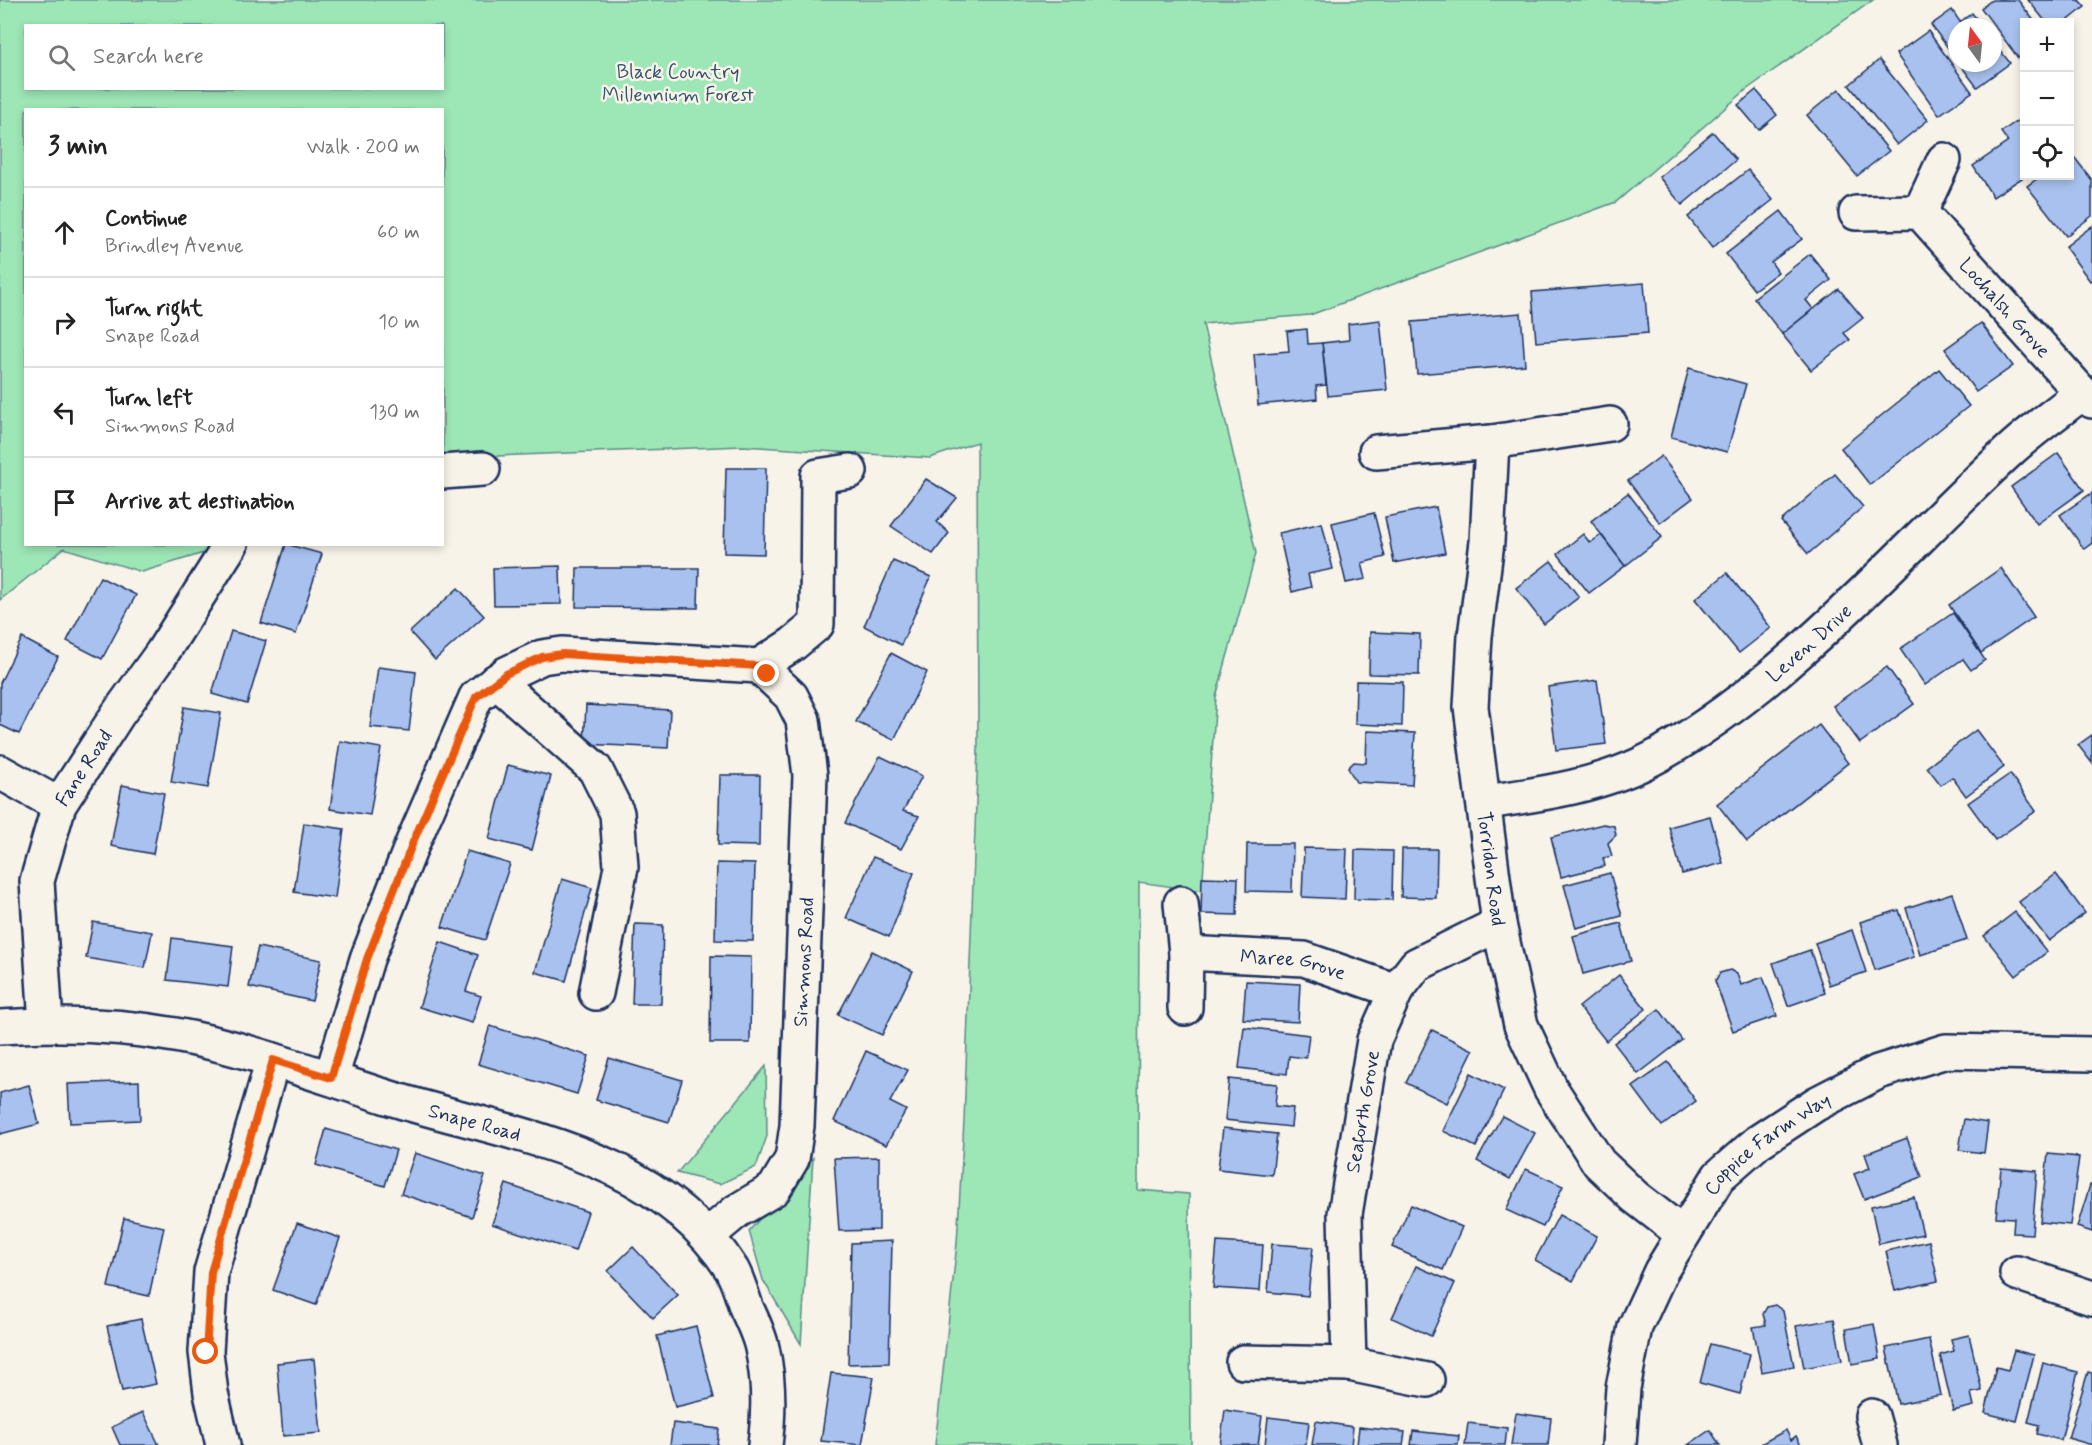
<!DOCTYPE html>
<html lang="en">
<head>
<meta charset="utf-8">
<style>
  body { margin:0; font-family:Mynerve,sans-serif; background:#f2f2f2; color:#222 }
  .controls { position:absolute; right:18px; top:18px; display:grid; overflow:hidden; border-radius:0px; box-shadow:0 3px 9px #0003 }
  .controls button { width:54px; height:54px; display:grid; place-items:center; padding:0; border:0; border-bottom:2px solid #e0e0e0; background:#fff; color:#222; font:30px sans-serif }
  .compass { position:absolute; left:1948px; top:18px; width:54px; height:54px; border-radius:50%; background:#fff; box-shadow:0 3px 9px #0003; rotate:345deg }
  .stop { position:absolute; width:18px; height:18px; margin:-14px; border:4px solid #ea580c; border-radius:50%; background:#fff }
  .stop.end { background:#ea580c; border-color:#fff; box-shadow:0 2px 6px #0008 }
  .list { margin:0; padding:0; list-style:none }
  h2 { display:flex; justify-content:space-between; align-items:center; height:78px; margin:0; padding:0 24px; font-size:26px }
  h2 small { font-size:20px; font-weight:400; color:#767676 }
  .list li { display:grid; grid-template-columns:39px 1fr auto; gap:18px; align-items:center; box-sizing:border-box; height:90px; padding:0 24px; border-top:2px solid #e0e0e0 }
  .list b { display:block; font-size:22px; white-space:nowrap }
  .list p { margin:0; font-size:20px; white-space:nowrap; color:#767676 }
  .list em { font-size:20px; font-style:normal; color:#767676 }
  .icon { flex:none; width:33px; height:33px; fill:none; stroke:currentColor; stroke-width:2; stroke-linecap:round; stroke-linejoin:round }
  .map { position:relative; flex:none; width:2092px; height:1445px; overflow:hidden }
  .search { position:absolute; background:#fff; box-shadow:0 3px 9px #0003; left:24px; top:24px; width:420px; height:66px; display:flex; align-items:center; gap:15px; box-sizing:border-box; padding:0 21px; border-radius:0px; color:#767676; font-size:22px }
  .panel { position:absolute; background:#fff; box-shadow:0 3px 9px #0003; left:24px; top:108px; width:420px; height:438px; border-radius:0px }
  .map>svg:first-child { display:block }
</style>
</head>
<body>
<div class="map">
<svg width="2092" height="1445" viewBox="0 0 2092 1445">
  <rect width="100%" height="100%" fill="#f7f3e8"/>
  <filter id="ink" filterUnits="userSpaceOnUse"><feTurbulence type="fractalNoise" baseFrequency=".0167" numOctaves="2"/><feDisplacementMap in="SourceGraphic" scale="12" xChannelSelector="R" yChannelSelector="G"/><feConvolveMatrix kernelMatrix="1 2 1 2 8 2 1 2 1" color-interpolation-filters="sRGB"/></filter>
  <g filter="url(#ink)">
    <g fill="#9de6b5" stroke="#5c8a8a" stroke-width="1.5" fill-rule="evenodd">
      <path d="M0,0H1873L1746,90L1616,202L1310,315L1203,324L1256,553L1216,697L1202,891L1139,882L1138,1190L1189,1194L1191,1445H935L957,1243L964,1121L978,750L977,442L930,458L743,446L496,456L443,462L442,110H26V544L217,545L210,551L142,572L64,548L0,600ZM26,26H442V88H26Z"/>
      <path d="M766,1066L767,1136L756,1167L720,1184L677,1173Z"/>
      <path d="M813,1158L801,1344L763,1280L749,1231Z"/>
    </g>
    <g fill="#a8c1ee" stroke="#1b2f5e" stroke-width="1.5">
      <path d="M1992,0H2018L2035,22H2024V53L2018,58L1981,8Z"/>
      <path d="M2028,0H2079L2085,7L2066,22H2046Z"/>
      <path d="M1952,10L1960,22L1972,13L1983,27H1957V60L1931,25Z"/>
      <path d="M1928,31L1972,92L1939,115L1896,54Z"/>
      <path d="M1993,41L2010,63L1977,87L1959,63H1993Z"/>
      <path d="M1879,60L1928,120L1897,145L1849,85Z"/>
      <path d="M1839,89L1889,151L1857,176L1807,115Z"/>
      <path d="M1756,90L1777,115L1759,130L1738,105Z"/>
      <path d="M2020,119L2024,125L2025,176L1993,197L1973,166L2008,142L2001,132Z"/>
      <path d="M1713,132L1736,160L1682,205L1659,177Z"/>
      <path d="M2071,153L2092,180V216L2066,236L2027,186L2041,176H2070Z"/>
      <path d="M1748,170L1773,200L1712,248L1688,217Z"/>
      <path d="M1781,211L1802,239L1771,262L1778,272L1754,290L1726,254Z"/>
      <path d="M2092,226V280L2090,281L2065,247Z"/>
      <path d="M1810,254L1831,280L1806,300L1813,309L1782,334L1754,298Z"/>
      <path d="M1644,283L1648,333L1536,342L1532,292Z"/>
      <path d="M1839,289L1863,318L1844,333L1850,340L1811,370L1782,334Z"/>
      <path d="M1521,313L1525,365L1417,374L1412,322Z"/>
      <path d="M1380,320L1387,390L1328,396L1322,343L1349,340L1348,324Z"/>
      <path d="M1981,323L2013,366L1976,392L1945,349Z"/>
      <path d="M1307,329L1308,344L1322,343L1326,385L1316,386L1317,399L1258,405L1254,354L1289,351L1287,331Z"/>
      <path d="M1689,368L1746,384L1727,452L1671,437Z"/>
      <path d="M1939,369L1969,406L1870,485L1841,448Z"/>
      <path d="M2058,453L2084,490L2037,524L2011,487Z"/>
      <path d="M1661,456L1693,498L1660,523L1628,481Z"/>
      <path d="M726,468H766L764,554L724,553Z"/>
      <path d="M1835,474L1863,507L1808,554L1781,521Z"/>
      <path d="M926,479L957,498L937,522L949,533L933,554L891,526Z"/>
      <path d="M1628,493L1662,537L1625,566L1591,521Z"/>
      <path d="M2092,493V543L2084,549L2060,515Z"/>
      <path d="M1436,507L1445,553L1394,563L1385,517Z"/>
      <path d="M1374,513L1385,557L1362,563L1366,579L1346,583L1332,523Z"/>
      <path d="M1322,523L1333,569L1308,574L1311,587L1292,592L1279,533Z"/>
      <path d="M1583,534L1590,543L1601,535L1625,566L1589,593L1558,554Z"/>
      <path d="M286,544L322,554L296,634L261,623Z"/>
      <path d="M893,561L931,577L901,645L864,626Z"/>
      <path d="M1551,561L1579,597L1544,624L1516,588Z"/>
      <path d="M560,566L561,604L494,605L493,568Z"/>
      <path d="M577,568H699L698,608L576,607Z"/>
      <path d="M2001,568L2034,617L1981,653L1949,605Z"/>
      <path d="M1727,573L1771,628L1739,653L1695,599Z"/>
      <path d="M100,577L136,595L102,659L67,641Z"/>
      <path d="M458,588L484,616L435,660L410,632Z"/>
      <path d="M1953,613L1985,660L1971,670L1963,659L1925,685L1900,649Z"/>
      <path d="M231,631L266,641L247,704L212,694Z"/>
      <path d="M1370,632L1420,634L1419,675L1369,674Z"/>
      <path d="M22,638L58,657L19,734L0,725V683Z"/>
      <path d="M891,653L927,672L894,740L856,722Z"/>
      <path d="M378,667L416,672L409,731L370,727Z"/>
      <path d="M1887,667L1914,704L1860,743L1833,706Z"/>
      <path d="M1597,680L1606,744L1556,750L1548,687Z"/>
      <path d="M1356,681L1403,682L1402,726L1355,724Z"/>
      <path d="M586,705L670,710L668,748L584,744Z"/>
      <path d="M184,707L221,713L208,788L171,782Z"/>
      <path d="M1819,725L1848,763L1747,842L1717,804Z"/>
      <path d="M1976,730L2004,767L1966,796L1952,777L1941,785L1927,767Z"/>
      <path d="M1367,731L1415,733L1412,785L1356,782L1348,768L1354,762L1366,763Z"/>
      <path d="M2092,735V763L2078,745Z"/>
      <path d="M340,741L381,748L370,815L330,809Z"/>
      <path d="M880,756L922,776L903,811L919,816L901,849L845,823Z"/>
      <path d="M508,765L551,776L532,850L489,839Z"/>
      <path d="M2010,774L2036,811L1995,840L1968,803Z"/>
      <path d="M720,775H760L759,846L718,845Z"/>
      <path d="M122,785L164,793L153,854L111,846Z"/>
      <path d="M1710,816L1723,863L1682,874L1669,827Z"/>
      <path d="M304,823L344,829L335,898L294,892Z"/>
      <path d="M1603,824L1614,826L1616,835L1608,843L1612,856L1603,858L1605,866L1561,877L1551,837Z"/>
      <path d="M1247,844H1293L1292,892L1246,891Z"/>
      <path d="M1304,848L1347,849L1345,899L1302,897Z"/>
      <path d="M1402,849H1437L1436,898L1401,897Z"/>
      <path d="M1355,850L1393,851L1392,900L1354,899Z"/>
      <path d="M467,851L510,864L485,940L442,927Z"/>
      <path d="M873,857L914,873L889,937L846,918Z"/>
      <path d="M717,863L755,864L753,941L715,940Z"/>
      <path d="M1610,873L1622,916L1576,928L1564,885Z"/>
      <path d="M2056,874L2085,913L2049,941L2019,902Z"/>
      <path d="M1202,877L1238,878L1237,915L1201,914Z"/>
      <path d="M562,879L592,888L566,981L535,972Z"/>
      <path d="M1952,893L1967,940L1920,955L1906,908Z"/>
      <path d="M1899,910L1914,957L1875,970L1860,922Z"/>
      <path d="M2015,912L2047,952L2016,976L1984,936Z"/>
      <path d="M93,922L152,932L145,968L86,958Z"/>
      <path d="M1621,923L1631,961L1583,974L1573,936Z"/>
      <path d="M635,924L663,925L661,1004H632Z"/>
      <path d="M1852,930L1866,972L1829,985L1815,943Z"/>
      <path d="M172,938L233,946L228,987L167,980Z"/>
      <path d="M440,942L478,955L466,991L481,996L472,1023L419,1007Z"/>
      <path d="M258,947L321,960L312,1001L249,987Z"/>
      <path d="M1810,950L1825,993L1788,1006L1773,963Z"/>
      <path d="M872,951L913,971L882,1035L838,1015Z"/>
      <path d="M711,956L751,957L750,1043H710Z"/>
      <path d="M1730,970L1737,974L1741,985L1763,977L1777,1016L1733,1031L1715,981L1720,973Z"/>
      <path d="M1619,975L1646,1009L1606,1041L1579,1007Z"/>
      <path d="M1246,981L1300,984L1298,1022L1243,1019Z"/>
      <path d="M1659,1009L1682,1040L1638,1074L1614,1043Z"/>
      <path d="M490,1026L589,1056L577,1094L478,1064Z"/>
      <path d="M1244,1027L1309,1035L1306,1058L1289,1056L1287,1074L1239,1068Z"/>
      <path d="M1432,1030L1473,1050L1447,1103L1406,1083Z"/>
      <path d="M866,1051L908,1070L890,1102L906,1110L886,1145L834,1121Z"/>
      <path d="M609,1058L682,1080L669,1122L596,1100Z"/>
      <path d="M1668,1062L1696,1101L1662,1126L1633,1087Z"/>
      <path d="M1471,1073L1504,1090L1476,1147L1443,1131Z"/>
      <path d="M1229,1079L1277,1084L1275,1106L1293,1108L1291,1127L1225,1120Z"/>
      <path d="M139,1081L140,1120L70,1123L68,1084Z"/>
      <path d="M29,1085L39,1124L0,1134V1093Z"/>
      <path d="M1502,1116L1535,1133L1510,1179L1477,1161Z"/>
      <path d="M1964,1119L1988,1123L1984,1153L1959,1150Z"/>
      <path d="M1223,1128L1277,1134L1272,1175L1218,1169Z"/>
      <path d="M326,1129L396,1150L385,1186L316,1165Z"/>
      <path d="M1907,1138L1922,1177L1864,1199L1854,1174L1870,1168L1865,1154Z"/>
      <path d="M415,1153L485,1176L472,1217L401,1194Z"/>
      <path d="M2048,1154L2079,1157L2070,1225L2040,1222Z"/>
      <path d="M879,1157V1230L839,1231L834,1158Z"/>
      <path d="M2001,1168L2037,1171L2032,1234L2013,1233L2014,1218L1996,1217Z"/>
      <path d="M1526,1169L1563,1186L1543,1227L1506,1210Z"/>
      <path d="M506,1184L588,1212L575,1251L492,1224Z"/>
      <path d="M2090,1185L2092,1186V1232L2077,1227Z"/>
      <path d="M1914,1197L1923,1234L1879,1244L1871,1206Z"/>
      <path d="M1411,1205L1462,1227L1443,1270L1392,1247Z"/>
      <path d="M1559,1215L1597,1236L1573,1281L1535,1260Z"/>
      <path d="M124,1218L164,1227L149,1296L108,1287Z"/>
      <path d="M297,1223L340,1238L316,1305L273,1290Z"/>
      <path d="M892,1241L889,1363L848,1364L851,1243Z"/>
      <path d="M1929,1241L1938,1281L1895,1291L1886,1251Z"/>
      <path d="M1217,1242L1263,1245L1260,1291L1213,1288Z"/>
      <path d="M1272,1244L1313,1247L1308,1296L1268,1292Z"/>
      <path d="M633,1247L678,1295L653,1318L608,1271Z"/>
      <path d="M1416,1266L1455,1283L1431,1336L1392,1318Z"/>
      <path d="M1775,1305L1783,1311L1794,1366L1762,1372L1753,1327L1766,1325L1763,1314L1767,1307Z"/>
      <path d="M141,1319L156,1384L122,1391L107,1326Z"/>
      <path d="M1834,1319L1842,1361L1804,1368L1796,1326Z"/>
      <path d="M1874,1324L1880,1359L1852,1364L1846,1329Z"/>
      <path d="M696,1326L714,1398L675,1407L657,1336Z"/>
      <path d="M1969,1335L1982,1391L1971,1393L1974,1406L1953,1411L1940,1355L1954,1351L1951,1339Z"/>
      <path d="M1929,1339L1941,1395L1898,1404L1886,1348Z"/>
      <path d="M1710,1344L1750,1354L1740,1394L1700,1383Z"/>
      <path d="M2014,1350L2034,1355L2017,1421L1985,1413L1996,1367L2008,1370Z"/>
      <path d="M314,1359L321,1433L283,1436L277,1363Z"/>
      <path d="M2043,1363L2078,1372L2061,1440L2037,1434L2039,1425L2028,1422Z"/>
      <path d="M2088,1372L2092,1373V1445L2068,1438Z"/>
      <path d="M831,1373L874,1377L862,1445L821,1441Z"/>
      <path d="M1225,1410L1262,1416L1258,1445H1220Z"/>
      <path d="M143,1412L159,1445H120L112,1427Z"/>
      <path d="M1516,1413L1551,1418L1548,1445H1511Z"/>
      <path d="M1268,1417L1309,1422L1306,1445H1265Z"/>
      <path d="M1316,1421L1353,1427L1351,1445H1312Z"/>
      <path d="M673,1423L719,1429L717,1445H670Z"/>
      <path d="M1468,1423L1507,1428L1505,1445H1465Z"/>
      <path d="M1359,1427L1405,1432L1403,1445H1357Z"/>
      <path d="M1710,1430L1720,1445H1688Z"/>
      <path d="M1786,1430L1791,1440L1796,1436L1801,1445H1759Z"/>
      <path d="M1413,1431L1459,1436L1458,1445H1411Z"/>
    </g>
    <g fill="none" stroke-linecap="round" stroke-linejoin="round">
      <g stroke="#1b2f5e" stroke-width="38">
        <g id="minor">
          <path id="s1" d="M1920,212L2082,393L2092,401"/>
          <path d="M1856,213L1920,212L1944,160"/>
          <path id="s2" d="M1492,442L1487,542L1475,636L1471,707L1499,924L1521,1025L1551,1089L1599,1163L1635,1197L1683,1234"/>
          <path d="M1376,452L1492,442L1610,424"/>
          <path d="M442,472L483,469"/>
          <path d="M759,666L793,644L817,624L818,476L850,471"/>
          <path d="M496,681L595,769L617,813L621,867L596,993"/>
          <path d="M0,772L59,805"/>
          <path id="s3" d="M1485,802C1543,794 1606,785 1659,755C1789,681 1898,554 2007,453C2030,431 2057,413 2082,393"/>
          <path d="M1181,903L1186,953L1185,1008"/>
          <path id="s4" d="M1186,953L1304,959L1396,991"/>
          <path id="s5" d="M46,1024L37,881L59,805L118,714L162,653L231,544"/>
          <path id="s6" d="M0,1027C59,1023 117,1024 175,1035C247,1048 317,1075 387,1097C510,1136 656,1150 732,1270C738,1281 742,1295 746,1307C752,1320 759,1334 762,1348C769,1379 769,1414 765,1445"/>
          <path d="M331,1078L367,959L413,842L476,697L506,674L542,657L562,654L759,666L791,696L803,720L810,775L797,1126L792,1159L774,1189L737,1211L707,1236"/>
          <path d="M2017,1273L2092,1298"/>
          <path d="M1243,1362L1349,1364L1427,1380"/>
          <path id="s7" d="M1349,1364L1345,1214L1374,1040L1396,991L1416,965L1499,924"/>
          <path d="M1872,1416L1880,1445"/>
          <path d="M223,1445L211,1393L206,1352L211,1272L273,1060"/>
          <path id="s8" d="M1619,1445L1623,1388L1635,1327L1661,1271L1719,1176L1758,1142L1816,1104L1878,1072L1946,1051L2092,1054"/>
        </g>
      </g>
      <use href="#minor" stroke="#f7f3e8" stroke-width="33"/>
    </g>
  </g>
  <g fill="none" stroke-linecap="round" stroke-linejoin="round" filter="url(#ink)">
    <path stroke="#ea580c" stroke-width="8" d="M206,1352L211,1272L273,1060L331,1078L367,959L413,842L476,697L506,674L542,657L562,654L759,666L767,674"/>
  </g>
  <g text-anchor="middle" stroke-width="5" stroke-linejoin="round" paint-order="stroke">
    <g font-size="20" fill="#35546f" stroke="#f7f3e8">
      <text x="678" y="78">Black Country<tspan x="678" dy="23">Millennium Forest</tspan></text>
    </g>
    <g font-size="20" fill="#1b2f5e" stroke="#f7f3e8">
      <text dy="7" stroke="none"><textPath href="#s1" startOffset="128">Lochalsh Grove</textPath></text>
      <text dy="7" stroke="none"><textPath href="#s3" startOffset="369">Leven Drive</textPath></text>
      <text dy="7" stroke="none"><textPath href="#s5" startOffset="267">Fane Road</textPath></text>
      <text dy="7" stroke="none"><textPath href="#s2" startOffset="429">Torridon Road</textPath></text>
      <text transform="translate(803 962) rotate(-87)" y="7">Simmons Road</text>
      <text dy="7" stroke="none"><textPath href="#s4" startOffset="108">Maree Grove</textPath></text>
      <text dy="7" stroke="none"><textPath href="#s7" startOffset="254">Seaforth Grove</textPath></text>
      <text dy="7" stroke="none"><textPath href="#s6" startOffset="488">Snape Road</textPath></text>
      <text dy="7" stroke="none"><textPath href="#s8" startOffset="350">Coppice Farm Way</textPath></text>
    </g>
  </g>
</svg>
<div class="controls">
<button>+</button>
<button>−</button>
<button><svg class="icon" aria-label="locate" viewBox="0 0 24 24"><circle cx="12" cy="12" r="6"/><path d="M12 2v4M12 18v4M2 12h4M18 12h4"/></svg></button>
</div>
<svg class="compass" viewBox="-18 -18 36 36"><path d="M0-13l5 13h-10z" fill="#e53935"/><path d="M0 13l5-13h-10z" fill="#767676"/></svg>
<div class="stop" style="left:206px;top:1352px"></div>
<div class="stop end" style="left:767px;top:674px"></div>
<div class="search"><svg class="icon" aria-label="search" viewBox="0 0 24 24"><circle cx="10" cy="10" r="6"/><path d="M15 15l6 6"/></svg>Search here</div>
<section class="panel">
<h2>3 min<small>Walk · 200 m</small></h2>
<ul class="list">
<li><svg class="icon" aria-label="ahead" viewBox="0 0 24 24"><path d="M12 20V5M6 11l6-6 6 6"/></svg><div><b>Continue</b><p>Brindley Avenue</p></div><em>60 m</em></li>
<li><svg class="icon" aria-label="right" viewBox="0 0 24 24"><path d="M7 20v-9h11M14 6l5 5-5 5"/></svg><div><b>Turn right</b><p>Snape Road</p></div><em>10 m</em></li>
<li><svg class="icon" aria-label="left" viewBox="0 0 24 24"><path d="M17 20v-9H6M10 6l-5 5 5 5"/></svg><div><b>Turn left</b><p>Simmons Road</p></div><em>130 m</em></li>
<li><svg class="icon" aria-label="arrive" viewBox="0 0 24 24"><path d="M6 21V4h12l-3 4 3 4H6"/></svg><div><b>Arrive at destination</b></div></li>
</ul>
</section>
</div>
</body>
</html>
